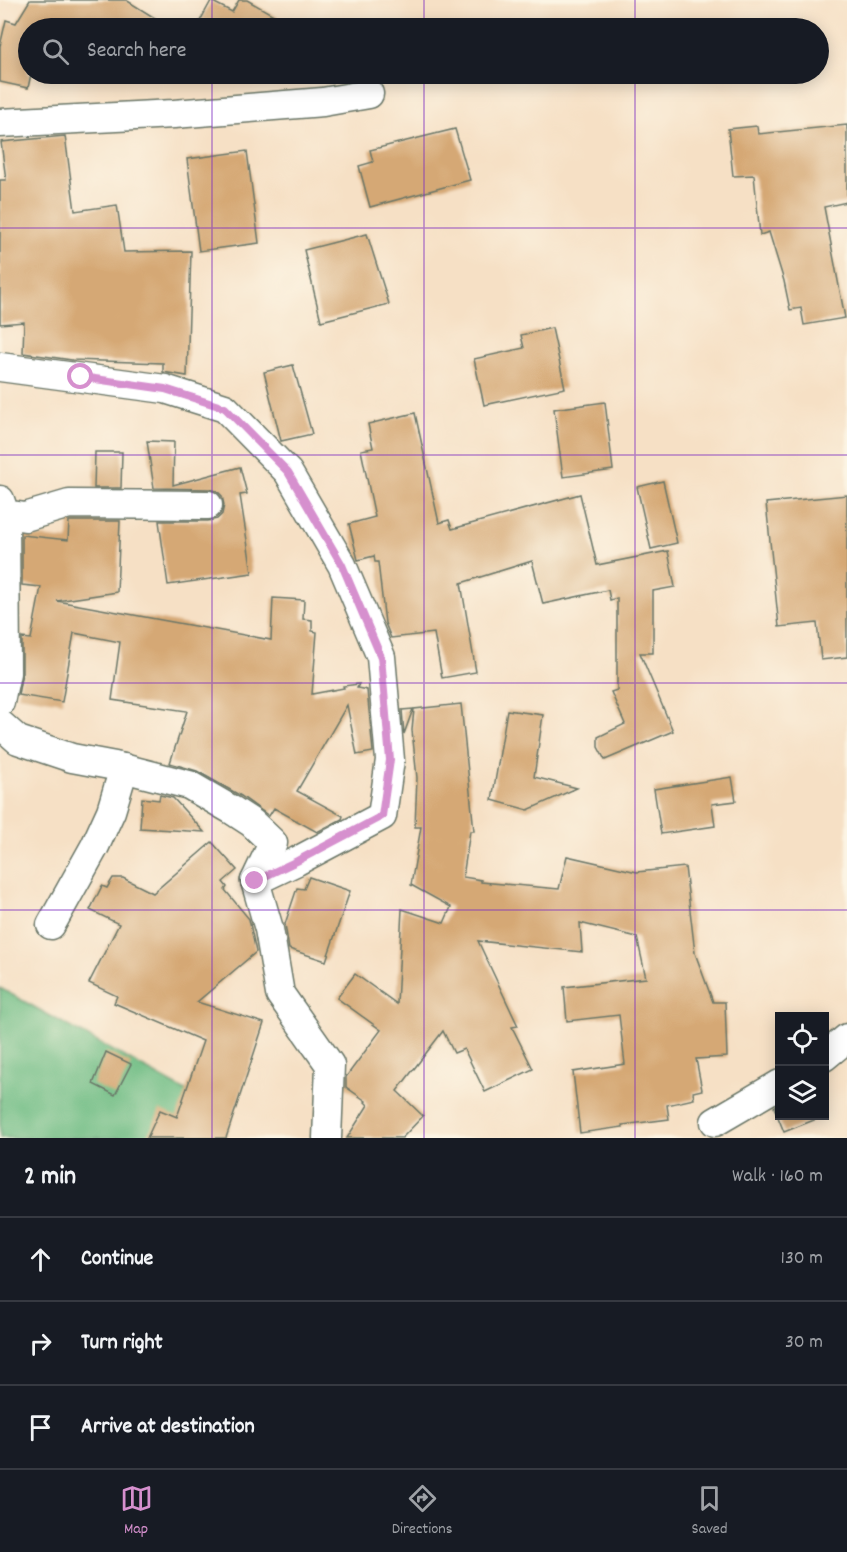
<!DOCTYPE html>
<html lang="en">
<head>
<meta charset="utf-8">
<style>
  body { margin:0; font-family:Dekko,sans-serif; background:#20242c; color:#f1f3f6 }
  .controls { position:absolute; right:18px; bottom:18px; display:grid; overflow:hidden; border-radius:0px; box-shadow:0 3px 15px #0003 }
  .controls button { width:54px; height:54px; display:grid; place-items:center; padding:0; border:0; border-bottom:2px solid #363941; background:#171b24; color:#f1f3f6; font:30px sans-serif }
  .stop { position:absolute; width:18px; height:18px; margin:-14px; border:4px solid #d690ce; border-radius:50%; background:#fff }
  .stop.end { background:#d690ce; border-color:#fff; box-shadow:0 2px 6px #0008 }
  .list { margin:0; padding:0; list-style:none }
  h2 { display:flex; justify-content:space-between; align-items:center; height:78px; margin:0; padding:0 24px; font-size:26px }
  h2 small { font-size:20px; font-weight:400; color:#9ea1a6 }
  .list li { display:grid; grid-template-columns:39px 1fr auto; gap:18px; align-items:center; box-sizing:border-box; height:84px; padding:0 24px; border-top:2px solid #363941 }
  .list b { display:block; font-size:22px; white-space:nowrap }
  .list em { font-size:20px; font-style:normal; color:#9ea1a6 }
  .icon { flex:none; width:33px; height:33px; fill:none; stroke:currentColor; stroke-width:2; stroke-linecap:round; stroke-linejoin:round }
  .map { position:relative; flex:none; width:847px; height:1138px; overflow:hidden }
  .search { position:absolute; background:#171b24; box-shadow:0 3px 15px #0003; left:18px; right:18px; top:18px; height:66px; display:flex; align-items:center; gap:15px; box-sizing:border-box; padding:0 21px; border-radius:33px; color:#9ea1a6; font-size:22px }
  .sheet { height:330px; background:#171b24 }
  nav { display:flex; justify-content:space-around; align-items:center; box-sizing:border-box; height:84px; border-top:2px solid #363941; background:#171b24; font-size:16px; color:#9ea1a6 }
  nav a { display:grid; justify-items:center; gap:3px }
  nav .on { color:#d690ce }
  .map>svg:first-child { display:block }
</style>
</head>
<body>
<div class="map">
<svg width="847" height="1138" viewBox="0 0 847 1138">
  <rect width="100%" height="100%" fill="#fcf5e5"/>
  <filter id="ink" filterUnits="userSpaceOnUse"><feTurbulence type="fractalNoise" baseFrequency=".0167" numOctaves="2"/><feDisplacementMap in="SourceGraphic" scale="12" xChannelSelector="R" yChannelSelector="G"/><feConvolveMatrix kernelMatrix="1 2 1 2 8 2 1 2 1" color-interpolation-filters="sRGB"/></filter>
  <filter id="wash" filterUnits="userSpaceOnUse"><feTurbulence type="fractalNoise" baseFrequency=".008" numOctaves="4" result="noise"/><feDisplacementMap in="SourceGraphic" scale="24" xChannelSelector="R" yChannelSelector="G"/><feGaussianBlur stdDeviation="1.35" result="paint"/><feColorMatrix in="noise" values="0 0 0 0 0 0 0 0 0 0 0 0 0 0 0 0 0 1.4 0 .05"/><feComposite in="paint" operator="in"/></filter>
  <g filter="url(#wash)">
    <rect width="100%" height="100%" fill="#f6e0c5"/>
    <path fill="#72be86" stroke="#487e5d" stroke-width="1.5" d="M0,988L211,1105L193,1138H0Z"/>
    <g id="blocks">
      <g fill="#d5a874">
        <path d="M30,0H126L171,28H28V74H31L28,88L0,82V46L6,20L16,23Z"/>
        <path d="M239,0H247L291,25L289,28H209L199,23L211,1L232,12Z"/>
        <path d="M847,125V202L824,207L845,318L804,325L801,308L790,310L784,281L769,232L760,235L754,175L733,176L728,129L757,126L758,134Z"/>
        <path d="M455,129L470,180L370,207L359,166L373,162L370,150Z"/>
        <path d="M65,136L75,211L117,205L124,252L191,251L187,376L163,372V363L72,360L23,353L24,322L0,324V180H6L1,142Z"/>
        <path d="M247,151L259,243L199,251L187,159Z"/>
        <path d="M367,234L389,304L321,321L304,250Z"/>
        <path d="M552,328L565,388L484,405L474,359L524,348L521,335Z"/>
        <path d="M293,365L312,434L281,441L264,372Z"/>
        <path d="M605,402L613,470L563,477L554,409Z"/>
        <path d="M415,413L439,523L449,520L452,529L580,494L597,565L668,551L675,587L653,591V653H640L673,731L605,760L598,747V737L625,724L611,692L617,690V598L610,600L608,590L543,604L532,561L461,583L476,672L442,678L434,633L391,638L385,623L378,562H375L374,556L358,560L349,524L375,517L361,450L373,448L368,424Z"/>
        <path d="M147,441L174,442L173,485L240,467L247,494L240,495L252,573L168,585L159,521H208L217,519L222,514L224,505L222,496L217,491L209,489L154,488Z"/>
        <path d="M95,452H122L121,488H94Z"/>
        <path d="M663,481L677,543L651,549L637,487Z"/>
        <path d="M847,495V657L821,660L817,623L779,627L766,503Z"/>
        <path d="M69,521H120L117,592L57,601L271,640L273,598L304,600L303,619L312,620V631L317,632L312,694L344,688L343,686L359,684L357,688L367,690L373,752L357,755L347,705L297,791L343,816L342,819L317,832L274,808L269,816L241,796L197,771L170,763L187,711L112,700L120,642L74,633L62,702L18,695L22,673V638L31,639L41,587L22,585V535L68,540Z"/>
        <path d="M461,704L474,831H470L463,877L481,880V882L559,889L567,856L637,872L685,867L695,953L713,1002H725L727,1057L696,1059L702,1090L693,1092L694,1099L667,1105L669,1119L622,1125L623,1127L580,1133L573,1072L625,1064L619,1015L567,1021L564,987L646,978L637,937L580,923L582,952L478,941L518,1026L512,1027L533,1069L485,1092L464,1049L454,1053L443,1031L397,1091L423,1116L402,1138H347L368,1105L365,1102L366,1101L346,1087V1077L381,1030L337,998L355,974L397,1004L402,909L444,923L451,907L411,885L421,827H415L417,778L412,730L414,709Z"/>
        <path d="M413,709L404,734L402,710Z"/>
        <path d="M507,710L543,715L534,777L577,788L528,810L492,800Z"/>
        <path d="M732,777L736,801L712,804L715,826L661,834L654,789Z"/>
        <path d="M160,795L173,798L204,832L140,828L142,798L159,800Z"/>
        <path d="M212,842L237,870L223,882L227,887L225,890L249,919L256,952L197,1002L264,1023L226,1138H147L160,1110L177,1117L203,1041L114,1003L117,996L89,983L119,924L90,910L102,886L107,888L113,878H123L153,893Z"/>
        <path d="M309,877L350,891L326,961L289,949L285,924L297,888L304,889Z"/>
        <path d="M106,1052L131,1064L115,1095L93,1084Z"/>
        <path d="M780,1103V1116H824L784,1132L774,1107Z"/>
      </g>
    </g>
  </g>
  <g filter="url(#ink)">
    <use href="#blocks" fill-opacity="0" stroke="#6a7667" stroke-width="1.5"/>
    <g fill="none" stroke-linecap="round" stroke-linejoin="round">
      <g stroke="#6a7667" stroke-width="31">
        <g id="minor">
          <path d="M0,123L174,114L323,102L369,94"/>
          <path d="M0,367L165,389L225,408L288,472L342,565L381,657L390,760L382,816L297,861L255,881L269,929L280,994L330,1065L327,1138"/>
          <path d="M0,500L5,514L25,517L69,504L208,505"/>
          <path d="M0,702L6,673L5,514"/>
          <path d="M0,724L18,740L72,758L115,766L189,785L232,810L252,823L273,843L255,881"/>
          <path d="M51,925L95,846L111,811L124,768"/>
          <path d="M824,1057L847,1038"/>
          <path d="M715,1122L780,1084"/>
        </g>
      </g>
      <use href="#minor" stroke="#fff" stroke-width="28"/>
    </g>
  </g>
  <g fill="none" stroke-linecap="round" stroke-linejoin="round" filter="url(#ink)">
    <path stroke="#d690ce" stroke-width="8" d="M81,377L165,389L225,408L288,472L342,565L381,657L390,760L382,816L297,861L255,881"/>
  </g>
  <path fill="none" stroke="#7b2cbf" stroke-width="1.5" stroke-opacity="0.55" d="M212,0V28M424,0V28M635,0V28M212,74V1138M424,74V1138M635,74V1138M0,228H847M0,455H847M0,683H847M0,910H847"/>
</svg>
<div class="controls">
<button><svg class="icon" aria-label="locate" viewBox="0 0 24 24"><circle cx="12" cy="12" r="6"/><path d="M12 2v4M12 18v4M2 12h4M18 12h4"/></svg></button>
<button><svg class="icon" aria-label="layers" viewBox="0 0 24 24"><path d="M12 4l9 5-9 5-9-5zM3 14l9 5 9-5"/></svg></button>
</div>
<div class="stop" style="left:81px;top:377px"></div>
<div class="stop end" style="left:255px;top:881px"></div>
<div class="search"><svg class="icon" aria-label="search" viewBox="0 0 24 24"><circle cx="10" cy="10" r="6"/><path d="M15 15l6 6"/></svg>Search here</div>
</div>
<section class="sheet">
<h2>2 min<small>Walk · 160 m</small></h2>
<ul class="list">
<li><svg class="icon" aria-label="ahead" viewBox="0 0 24 24"><path d="M12 20V5M6 11l6-6 6 6"/></svg><div><b>Continue</b></div><em>130 m</em></li>
<li><svg class="icon" aria-label="right" viewBox="0 0 24 24"><path d="M7 20v-9h11M14 6l5 5-5 5"/></svg><div><b>Turn right</b></div><em>30 m</em></li>
<li><svg class="icon" aria-label="arrive" viewBox="0 0 24 24"><path d="M6 21V4h12l-3 4 3 4H6"/></svg><div><b>Arrive at destination</b></div></li>
</ul>
</section>
<nav>
<a class="on"><svg class="icon" aria-label="map" viewBox="0 0 24 24"><path d="M3 6l6-2 6 2 6-2v14l-6 2-6-2-6 2zM9 4v14M15 6v14"/></svg>Map</a>
<a><svg class="icon" aria-label="directions" viewBox="0 0 24 24"><path d="M12 3l9 9-9 9-9-9zM9 14v-3h6M13 9l2 2-2 2"/></svg>Directions</a>
<a><svg class="icon" aria-label="saved" viewBox="0 0 24 24"><path d="M7 4h10v16l-5-4-5 4z"/></svg>Saved</a>
</nav>
</body>
</html>
